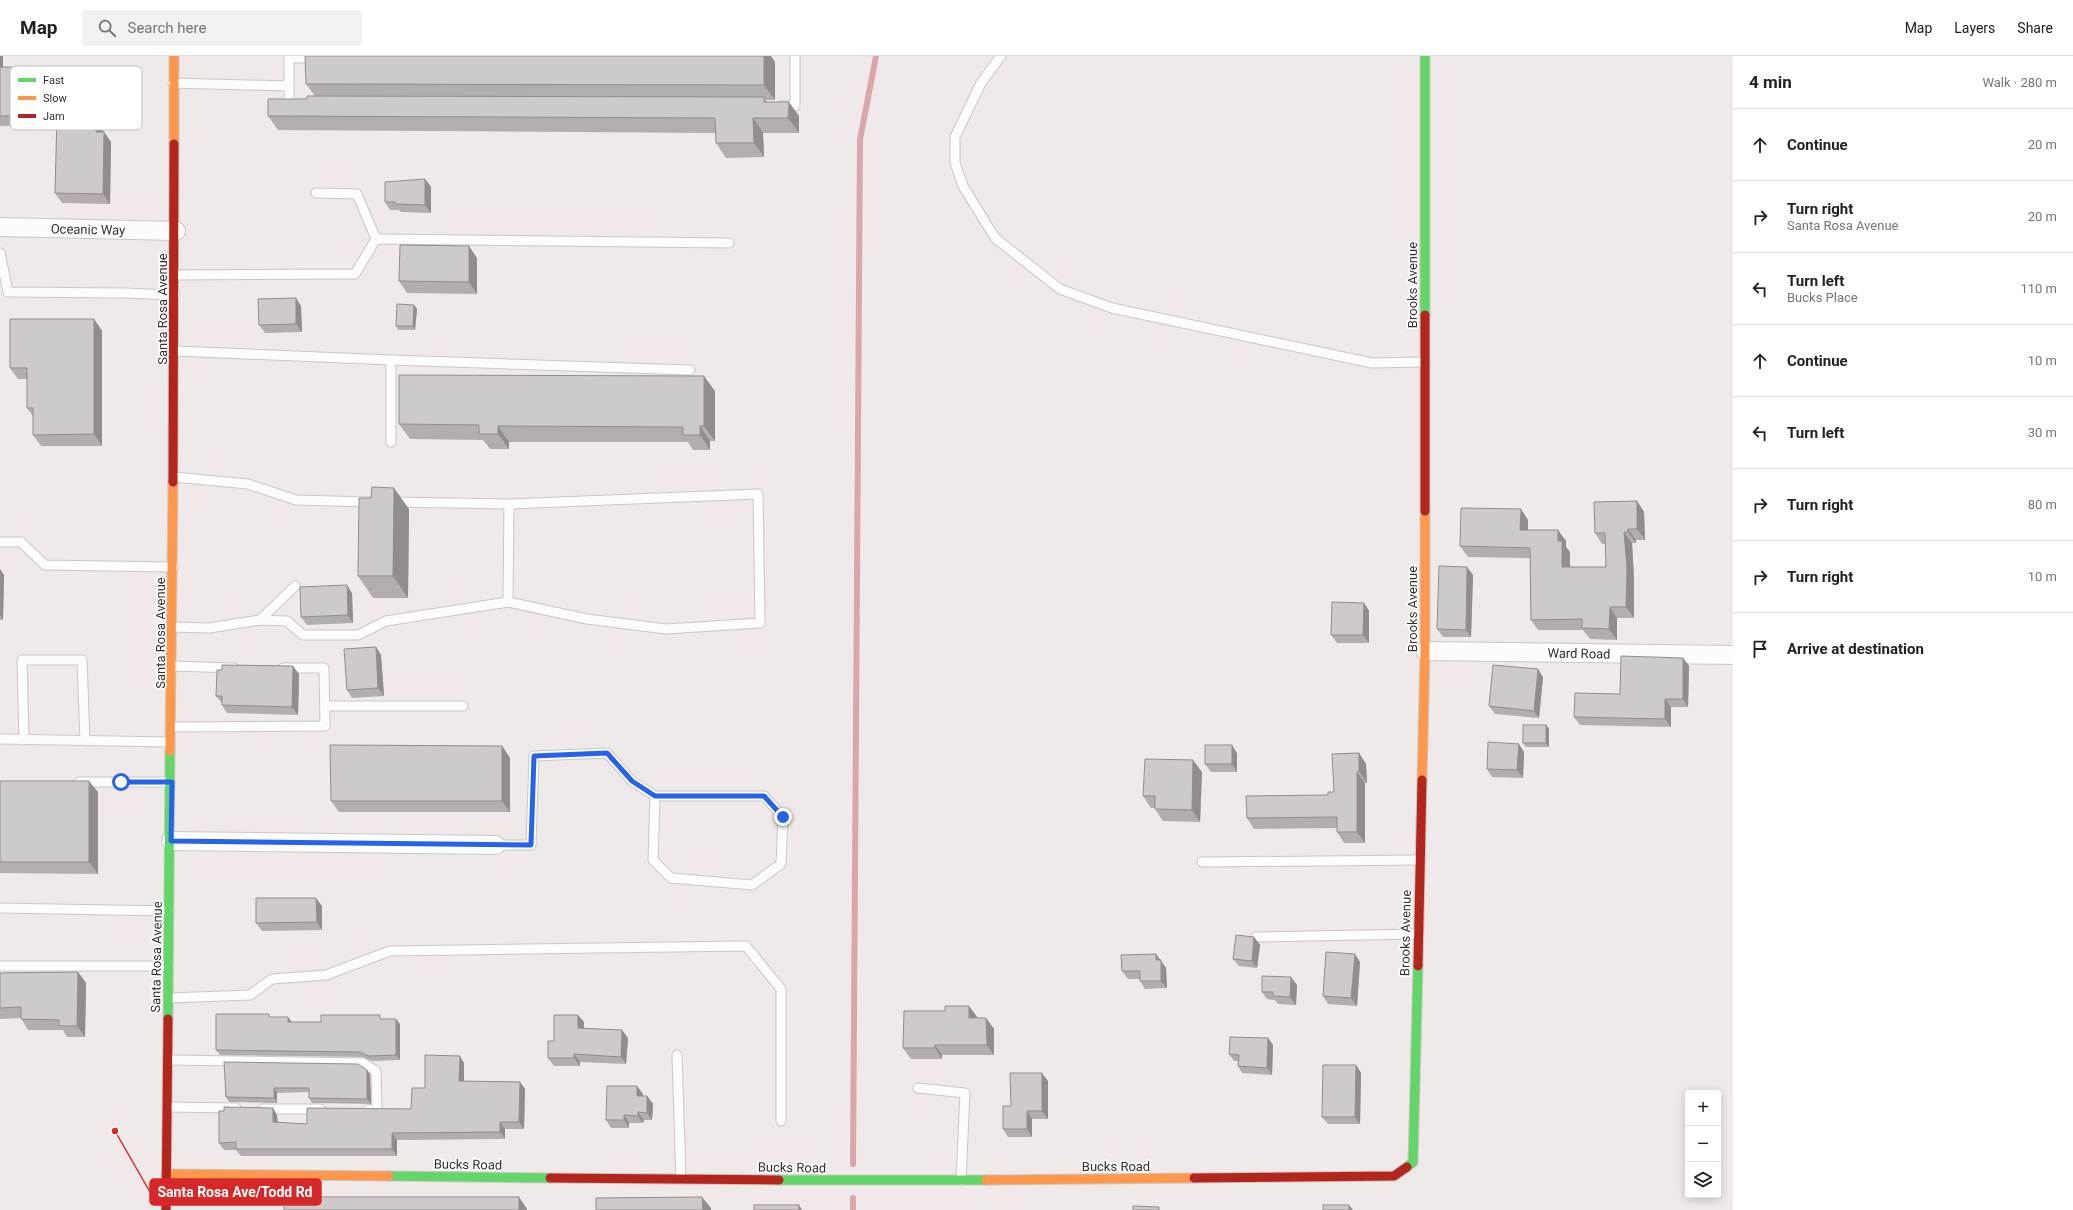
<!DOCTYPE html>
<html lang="en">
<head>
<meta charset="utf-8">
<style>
  body { margin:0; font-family:Roboto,sans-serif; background:#f2f2f2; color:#202124 }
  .controls { position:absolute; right:12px; bottom:12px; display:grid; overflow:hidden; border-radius:4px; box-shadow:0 2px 10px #0003 }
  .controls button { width:36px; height:36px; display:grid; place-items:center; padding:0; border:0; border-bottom:1px solid #e0e0e0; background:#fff; color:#202124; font:20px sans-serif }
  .stop { position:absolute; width:12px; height:12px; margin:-9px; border:3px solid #2563eb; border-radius:50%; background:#fff }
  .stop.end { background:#2563eb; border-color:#fff; box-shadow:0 1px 4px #0008 }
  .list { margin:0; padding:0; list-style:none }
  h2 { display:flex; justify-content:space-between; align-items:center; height:52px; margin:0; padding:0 16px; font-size:17px }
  h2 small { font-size:13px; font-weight:400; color:#757577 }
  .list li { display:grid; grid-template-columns:26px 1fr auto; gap:12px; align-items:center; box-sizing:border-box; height:72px; padding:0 16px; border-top:1px solid #e0e0e0 }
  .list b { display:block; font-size:15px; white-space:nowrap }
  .list p { margin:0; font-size:13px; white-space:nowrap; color:#757577 }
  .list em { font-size:13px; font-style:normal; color:#757577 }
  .icon { flex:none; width:22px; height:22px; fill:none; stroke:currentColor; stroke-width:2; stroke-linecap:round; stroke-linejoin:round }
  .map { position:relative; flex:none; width:1733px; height:1154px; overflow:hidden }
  header { display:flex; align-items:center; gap:24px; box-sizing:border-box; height:56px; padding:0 20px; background:#fff; border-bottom:1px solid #e0e0e0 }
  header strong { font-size:19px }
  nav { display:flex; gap:22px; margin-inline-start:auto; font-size:14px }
  .search { width:280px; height:36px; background:#f2f2f2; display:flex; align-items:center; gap:10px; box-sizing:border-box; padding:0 14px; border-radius:4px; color:#757577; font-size:15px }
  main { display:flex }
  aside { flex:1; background:#fff }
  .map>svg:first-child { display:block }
</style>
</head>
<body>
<header>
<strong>Map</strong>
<div class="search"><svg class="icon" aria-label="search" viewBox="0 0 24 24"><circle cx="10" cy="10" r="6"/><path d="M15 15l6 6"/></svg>Search here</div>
<nav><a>Map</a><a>Layers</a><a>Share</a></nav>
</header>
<main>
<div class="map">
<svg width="1733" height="1154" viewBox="0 0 1733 1154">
  <rect width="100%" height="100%" fill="#efe9e9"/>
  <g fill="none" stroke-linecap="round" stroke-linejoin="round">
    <g stroke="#dba6aa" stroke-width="6">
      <path d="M853,1108L860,84L876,0"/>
      <path d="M853,1154V1142"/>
    </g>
    <g stroke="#cbc7c7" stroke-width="11">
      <g id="lane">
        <path d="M289,0V49H296"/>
        <path d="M1001,0L981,27L955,81V107L963,130L995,182L1060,233L1112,252L1372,307L1425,306"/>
        <path d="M289,2H317"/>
        <path d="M173,27L289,30"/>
        <path d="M781,50H795V0"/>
        <path d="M316,137L357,138L376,183"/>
        <path d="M0,197L8,236L124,237L175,239"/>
        <path d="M175,219L355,218L376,183L729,187"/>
        <path d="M175,295L391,304V386"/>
        <path d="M391,304L690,314"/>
        <path d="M174,421L248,428L296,444L371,446"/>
        <path d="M392,446L509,448L758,438L760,567L666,573L587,563L508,546L509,448"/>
        <path d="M0,486H21L45,509L173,511"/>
        <path d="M260,564L295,530"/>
        <path d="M173,571L209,572L260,564L287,565L303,579H358L386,565L508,546"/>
        <path d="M172,610L234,612"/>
        <path d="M325,650H463"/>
        <path d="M172,671L325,670L324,612H283"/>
        <path d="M0,683L170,686"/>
        <path d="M24,684L22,604H82L85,685"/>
        <path d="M79,726H170"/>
        <path d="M496,789H531L534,700L607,697L632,725L655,740H764L783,761L781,808L752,829L671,822L653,804L655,740"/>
        <path d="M1202,806L1420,804"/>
        <path d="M0,852L169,855"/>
        <path d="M1256,881L1418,878"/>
        <path d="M0,910H169"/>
        <path d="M169,942L250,939L272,923L326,919L390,895L746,890L781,933V1065"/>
        <path d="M677,999L681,1123"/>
        <path d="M168,1004L363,1007L376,1015L377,1054H367"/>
        <path d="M918,1032L965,1037L961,1124"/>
        <path d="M167,1051L236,1052"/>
        <path d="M263,1053H320"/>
      </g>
    </g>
    <g stroke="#cbc7c7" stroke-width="20">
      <g id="street">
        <path d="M0,171L176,175"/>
        <path d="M1425,595L1733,599"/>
        <path d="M171,785L496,789"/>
      </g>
    </g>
    <g stroke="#cbc7c7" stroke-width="11">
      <g id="fast">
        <path d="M1425,0V259"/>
        <path d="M168,963L170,695"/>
        <path d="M1407,1111L1413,1106L1418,910"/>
        <path d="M389,1120L550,1122"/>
        <path d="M779,1124H986"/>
      </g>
    </g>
    <g stroke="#cbc7c7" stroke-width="11">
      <g id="slow">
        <path d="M174,0V88"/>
        <path d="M170,695L173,426"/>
        <path d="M1422,724L1425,595V455"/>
        <path d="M166,1118L389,1120"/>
        <path d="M986,1124L1194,1122"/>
      </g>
    </g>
    <g stroke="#cbc7c7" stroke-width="11">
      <g id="jam">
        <path d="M1425,259V455"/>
        <path d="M173,426L174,88"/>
        <path d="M1418,910L1422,724"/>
        <path d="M550,1122L779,1124"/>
        <path d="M1194,1122L1394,1120L1407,1111"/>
        <path d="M166,1154L168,963"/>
      </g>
    </g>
    <use href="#lane" stroke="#fdfcfc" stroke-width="9"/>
    <use href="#street" stroke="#fdfcfc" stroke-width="18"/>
    <use href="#fast" stroke="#63d668" stroke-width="9"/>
    <use href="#slow" stroke="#ff974d" stroke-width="9"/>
    <use href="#jam" stroke="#b3261e" stroke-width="9"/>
  </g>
  <g fill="#b2aeae">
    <path d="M0,0L3,11L68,22V23H97L104,33L103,76H104L111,86L110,148L62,147L55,137L57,69L0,70Z"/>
    <path d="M775,6V44H766L767,46L799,60V77H763L764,101L726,102L716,87L715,77L278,74L268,60L315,40L306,28Z"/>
    <path d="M425,123L431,131V157L401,156L399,154H390L385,146Z"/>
    <path d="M477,202V238L407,237L399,225Z"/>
    <path d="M301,250L302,276L265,277L259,269Z"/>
    <path d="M417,253L415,274H398L396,270Z"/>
    <path d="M94,263L102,275V390H41L33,379V360L27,352V323H18L10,312Z"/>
    <path d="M715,335V385H710V394H693L688,386H509V393H490L483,384L410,383L399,368Z"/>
    <path d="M371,442L409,453L408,542H373L358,520Z"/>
    <path d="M1637,445L1644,456L1645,484H1636V487H1632L1634,522V562H1617V584L1590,583L1583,574H1538L1531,564L1530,502L1468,501L1460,490L1528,464V474L1566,485V491L1570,496V511H1606L1605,488H1602L1595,477Z"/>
    <path d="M0,513L4,519L3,564H0Z"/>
    <path d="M1473,519L1471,581H1443L1437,573Z"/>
    <path d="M352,537L353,567L307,569L301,561Z"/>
    <path d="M1364,547L1369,555V587H1337L1331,579Z"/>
    <path d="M376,591L381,599L384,640L352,642L347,634Z"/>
    <path d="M1683,602L1689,610L1688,651H1671V671L1580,669L1574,661L1620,638Z"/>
    <path d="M299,618L298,659L227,657L222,649V647L216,640Z"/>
    <path d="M1543,621L1539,662L1495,658L1489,650Z"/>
    <path d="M1546,669L1549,673V691H1526L1523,687Z"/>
    <path d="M502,690L510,702V756H339L331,745Z"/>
    <path d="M1524,696L1523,722L1492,721L1487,713Z"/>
    <path d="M1237,697V716H1211L1205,708Z"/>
    <path d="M1359,697L1366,708L1367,727H1365V787H1344L1337,776V772L1254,773L1247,762L1328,739L1334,736Z"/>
    <path d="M1202,716L1200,766L1163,765L1155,753V752H1151L1143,740Z"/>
    <path d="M0,725L98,736V818L0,817Z"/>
    <path d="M322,850V874L262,875L256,867Z"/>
    <path d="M1254,881L1260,889L1257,912L1239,910L1233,903Z"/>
    <path d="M1156,898L1166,912L1167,932L1145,933L1140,925V923H1128L1122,915Z"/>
    <path d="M1360,906L1357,950L1328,948L1323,940Z"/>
    <path d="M78,916L86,927L85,981H67L63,974H28L21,962L0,963V917Z"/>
    <path d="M1297,929L1296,949L1278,948L1275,944L1267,943L1262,936Z"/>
    <path d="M969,950L977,961V962H986L994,973V999H942V1003H911L903,992L945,955Z"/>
    <path d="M271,961L291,966H321L382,963L400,968V1004L372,1005L363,1001L220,999L216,994Z"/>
    <path d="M584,966V973L628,982L626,1008L580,1006V1010H554L548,1002L554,985Z"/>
    <path d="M1268,982L1273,989L1272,1019L1242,1017L1238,1010V1005H1234L1229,998Z"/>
    <path d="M224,1006L370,1018L371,1048L312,1047L309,1042V1036L277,1037V1047L229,1046L226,1041Z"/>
    <path d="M464,1007V1025L520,1026L525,1033L524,1073H505V1083L397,1084V1100H241L236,1094H224L219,1087L224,1055L273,1052L277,1059L278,1067L307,1068L411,1053L425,1032Z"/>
    <path d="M1356,1009L1361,1017L1360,1068H1328L1322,1061Z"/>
    <path d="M1048,1025V1063H1032V1081H1008L1003,1073L1011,1050Z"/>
    <path d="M643,1038V1040H647L653,1048L652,1064H644L643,1067H629V1072H611L606,1064Z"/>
  </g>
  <g fill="#918d8d">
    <path d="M0,0H3V21L0,17Z"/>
    <path d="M764,0H771L775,6V44L764,29Z"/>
    <path d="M61,12L68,22L67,32L61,23Z"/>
    <path d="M97,23L104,33L103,86L96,76Z"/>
    <path d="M789,46L799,60V77L788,62Z"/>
    <path d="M753,62L763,77L764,101L754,87Z"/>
    <path d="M104,76L111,86L110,148L103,138Z"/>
    <path d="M425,123L431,131V157L425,149Z"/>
    <path d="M469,190L477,202V238L469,226Z"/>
    <path d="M296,242L301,250L302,276L296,268Z"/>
    <path d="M414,249L417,253L415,274L413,270Z"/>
    <path d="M94,263L102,275V390L94,378Z"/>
    <path d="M704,320L715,335V385L704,370Z"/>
    <path d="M498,370L509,386V393L498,378Z"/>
    <path d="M700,370L710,385V394L700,379Z"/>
    <path d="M394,432L409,453L408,542L393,520Z"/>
    <path d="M1637,445L1644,456L1645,484L1637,473Z"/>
    <path d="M1521,453L1528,464V485L1520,474Z"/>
    <path d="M1628,473L1636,484V487L1628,476Z"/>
    <path d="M1558,474L1566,485V491L1570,496V521L1562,511L1558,485Z"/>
    <path d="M1624,476L1632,487L1634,522V562L1626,551Z"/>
    <path d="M1467,511L1473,519L1471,581L1466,574Z"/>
    <path d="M0,513L4,519L3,564L0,559Z"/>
    <path d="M347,529L352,537L353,567L348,559Z"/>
    <path d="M1364,547L1369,555V587L1363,579Z"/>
    <path d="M1610,551L1617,562V584L1609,573Z"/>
    <path d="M376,591L381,599L384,640L378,632Z"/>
    <path d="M1683,602L1689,610L1688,651L1683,643Z"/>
    <path d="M293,610L299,618L298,659L292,651Z"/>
    <path d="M1538,613L1543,621L1539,662L1534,655Z"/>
    <path d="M1665,643L1671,651V671L1665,663Z"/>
    <path d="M1546,669L1549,673V691L1546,687Z"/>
    <path d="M1519,688L1524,696L1523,722L1517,714Z"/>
    <path d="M1232,689L1237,697V716L1232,708Z"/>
    <path d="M502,690L510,702V756L502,745Z"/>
    <path d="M1359,697L1366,708L1367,727L1359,715Z"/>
    <path d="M1193,704L1202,716L1200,766L1192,754Z"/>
    <path d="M1357,716L1365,727V787L1357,776Z"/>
    <path d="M89,725L98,736V818L89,806Z"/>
    <path d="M316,842L322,850V874L317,866Z"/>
    <path d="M1254,881L1260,889L1257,912L1252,905Z"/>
    <path d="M1156,898L1166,912L1167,932L1161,925L1156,904Z"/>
    <path d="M1355,898L1360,906L1357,950L1351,942Z"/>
    <path d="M78,916L86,927L85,981L77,970Z"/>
    <path d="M1291,921L1297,929L1296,949L1290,941Z"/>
    <path d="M969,950L977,961V973L969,962Z"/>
    <path d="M578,959L584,966V980L578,972Z"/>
    <path d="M288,961L292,966H288Z"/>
    <path d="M986,962L994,973V999L987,989Z"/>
    <path d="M396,963L400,968V1004L396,999Z"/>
    <path d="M622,974L628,982L626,1008L621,1001Z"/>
    <path d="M1268,982L1273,989L1272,1019L1267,1012Z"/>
    <path d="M935,989L942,999V1003L935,992Z"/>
    <path d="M574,998L580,1006V1010L574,1002Z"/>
    <path d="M460,1000L464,1007V1032L459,1025Z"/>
    <path d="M1356,1009L1361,1017L1360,1068L1355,1061Z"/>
    <path d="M367,1014L370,1018L371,1048L367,1043Z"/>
    <path d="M1042,1017L1048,1025V1063L1042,1055Z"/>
    <path d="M520,1026L525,1033L524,1073L519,1066Z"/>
    <path d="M637,1030L643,1038L642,1048L637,1040Z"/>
    <path d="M274,1032L277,1037V1047L274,1042Z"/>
    <path d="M647,1040L653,1048L652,1064L647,1057Z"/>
    <path d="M273,1052L277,1059L278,1073L273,1066Z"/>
    <path d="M1027,1055L1032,1063V1081L1027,1073Z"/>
    <path d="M638,1056L644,1064L643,1067L638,1060Z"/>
    <path d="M624,1059L629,1067V1072L624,1064Z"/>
    <path d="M500,1066L505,1073V1083L500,1076Z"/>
    <path d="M392,1077L397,1084V1100L392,1093Z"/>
    <path d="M519,1141L527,1153V1154H519Z"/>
    <path d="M702,1141L711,1152V1154H703Z"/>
    <path d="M799,1149L802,1154H799Z"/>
    <path d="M1349,1149L1353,1154H1349Z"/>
  </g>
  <g fill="#cfcaca" stroke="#918d8d">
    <path d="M305,0H764V29L306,28Z"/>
    <path d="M0,11L61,12V23H97L96,76H104L103,138L55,137L57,59L0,60Z"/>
    <path d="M307,40L764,41V46H789L788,62H753L754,87H716L715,62L268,60V43H307Z"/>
    <path d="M425,123V149L395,148V146H385V126Z"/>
    <path d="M400,189L469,190V226L399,225Z"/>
    <path d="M296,242V268L259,269L258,243Z"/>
    <path d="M397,248L414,249L413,270H396Z"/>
    <path d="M10,263H94V378L33,379V352H27V312H10Z"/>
    <path d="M399,319L704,320V370H700V379H683V371L498,370V378H479V369L399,368Z"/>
    <path d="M372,431L394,432L393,520H358L359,442H371Z"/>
    <path d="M1637,445V473H1628V476H1624L1627,512L1626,551H1610L1609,573L1582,572V563L1531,564L1530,492L1460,490L1461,452L1521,453L1520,474H1558V485H1562V511H1606L1605,477H1595L1594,446Z"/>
    <path d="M1439,510L1467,511L1466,574L1437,573Z"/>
    <path d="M347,529L348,559L301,561L300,531Z"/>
    <path d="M1332,546L1364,547L1363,579H1331Z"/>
    <path d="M376,591L378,632L347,634L344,593Z"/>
    <path d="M1621,600L1683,602V643H1665V663L1574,661L1575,637L1620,638Z"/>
    <path d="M222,609L293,610L292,651L222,649V640H216L217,614H222Z"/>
    <path d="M1493,609L1538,613L1534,655L1489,650Z"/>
    <rect x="1523" y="669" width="23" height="18"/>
    <path d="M1488,686L1519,688L1517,714L1487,713Z"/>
    <path d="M330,689L502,690V745H331Z"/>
    <rect x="1205" y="689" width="27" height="19"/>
    <path d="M1359,697V715L1357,716V776H1337V761L1247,762L1246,740L1328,739V736H1334L1332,698Z"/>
    <path d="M1145,703L1193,704L1192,754L1155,753V740H1143Z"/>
    <rect x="0" y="725" width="89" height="81"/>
    <path d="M256,842H316L317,866L256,867Z"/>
    <path d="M1236,879L1254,881L1252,905L1233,903Z"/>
    <path d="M1326,896L1355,898L1351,942L1323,940Z"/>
    <path d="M1156,898V904H1161V925H1140V915H1122L1121,899Z"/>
    <path d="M78,916L77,970H59V964L21,963V951L0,952V917Z"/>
    <path d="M1262,920L1291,921L1290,941L1273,940V936H1262Z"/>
    <path d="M945,950H969V962H986L987,989H935V992H903L904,955H945Z"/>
    <path d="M216,958H269V961H288V966H321V959H380V963H396V999L369,1000L359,996L216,994Z"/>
    <path d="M554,959H578V972L622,974L621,1001L574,998V1002H548V985H554Z"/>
    <path d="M1230,981L1268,982L1267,1012L1238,1010L1239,999L1229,998Z"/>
    <path d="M425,999L460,1000L459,1025L520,1026L519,1066H500V1076L392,1077V1093H236V1086L219,1087V1055H224V1051L273,1052V1066L307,1068V1052L411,1053L412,1032H425Z"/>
    <path d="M224,1006L358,1008L367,1014V1043L309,1042V1032H274V1042L226,1041Z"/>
    <path d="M1323,1009H1356L1355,1061H1322Z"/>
    <path d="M1010,1017H1042V1055H1027V1073H1003V1050H1011Z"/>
    <path d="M607,1030H637V1040H647V1057L638,1056V1060L624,1059V1064H606Z"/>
    <rect x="284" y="1141" width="235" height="13"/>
    <path d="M702,1141L703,1154H596V1142Z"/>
    <rect x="754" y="1149" width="45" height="5"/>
    <rect x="1323" y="1149" width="26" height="5"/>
    <path d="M1133,1150L1159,1151V1154H1133Z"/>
  </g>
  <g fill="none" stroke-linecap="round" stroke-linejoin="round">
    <path stroke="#2563eb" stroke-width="5" d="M121,726H172L171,785L531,789L534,700L607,697L632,725L655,740H764L783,761"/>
  </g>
  <g text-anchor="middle" stroke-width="3.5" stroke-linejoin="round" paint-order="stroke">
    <g font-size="13" fill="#332f30" stroke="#fff">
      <text transform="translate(88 173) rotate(1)" y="5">Oceanic Way</text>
      <text transform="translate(1412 229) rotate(-90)" y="5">Brooks Avenue</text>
      <text transform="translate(162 253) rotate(-90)" y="5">Santa Rosa Avenue</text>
      <text transform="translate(1412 553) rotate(-90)" y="5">Brooks Avenue</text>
      <text transform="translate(160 577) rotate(-90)" y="5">Santa Rosa Avenue</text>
      <text transform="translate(1579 597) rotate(1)" y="5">Ward Road</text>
      <text transform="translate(1405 877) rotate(-89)" y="5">Brooks Avenue</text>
      <text transform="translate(156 901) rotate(-89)" y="5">Santa Rosa Avenue</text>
      <text transform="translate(468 1108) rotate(1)" y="5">Bucks Road</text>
      <text x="1116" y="1115">Bucks Road</text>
      <text transform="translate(792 1111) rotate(1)" y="5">Bucks Road</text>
    </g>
  </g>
  <rect x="10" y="10" width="132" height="64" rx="6" fill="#fff" stroke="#c2c1c1" stroke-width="1"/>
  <rect x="18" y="22" width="18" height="4" fill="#63d668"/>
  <rect x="18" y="40" width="18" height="4" fill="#ff974d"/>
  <rect x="18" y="58" width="18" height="4" fill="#b3261e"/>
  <g font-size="11" fill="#332f30">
    <text x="43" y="28">Fast</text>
    <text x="43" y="46">Slow</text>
    <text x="43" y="64">Jam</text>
  </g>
  <path fill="none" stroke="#d62828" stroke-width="1.5" d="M115 1075L150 1136"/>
  <circle fill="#d62828" stroke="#fff" stroke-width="1.5" cx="115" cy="1075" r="4"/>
  <rect fill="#d62828" stroke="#d62828" stroke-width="1.5" x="150" y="1123" width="171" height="26" rx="4"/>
  <g font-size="14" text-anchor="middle" font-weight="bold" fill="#fff">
    <text x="235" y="1141">Santa Rosa Ave/Todd Rd</text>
  </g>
</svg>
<div class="controls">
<button>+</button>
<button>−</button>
<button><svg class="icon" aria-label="layers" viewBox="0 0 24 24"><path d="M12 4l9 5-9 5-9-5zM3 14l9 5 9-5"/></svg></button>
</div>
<div class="stop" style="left:121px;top:726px"></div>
<div class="stop end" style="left:783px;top:761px"></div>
</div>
<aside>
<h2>4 min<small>Walk · 280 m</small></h2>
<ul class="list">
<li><svg class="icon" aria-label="ahead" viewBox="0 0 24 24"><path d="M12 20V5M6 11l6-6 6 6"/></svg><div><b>Continue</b></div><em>20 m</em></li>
<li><svg class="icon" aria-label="right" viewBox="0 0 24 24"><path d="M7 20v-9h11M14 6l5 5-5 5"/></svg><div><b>Turn right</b><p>Santa Rosa Avenue</p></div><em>20 m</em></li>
<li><svg class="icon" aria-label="left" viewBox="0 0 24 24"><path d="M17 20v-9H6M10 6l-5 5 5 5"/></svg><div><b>Turn left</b><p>Bucks Place</p></div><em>110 m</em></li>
<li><svg class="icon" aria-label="ahead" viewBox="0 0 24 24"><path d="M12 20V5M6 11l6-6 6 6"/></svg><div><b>Continue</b></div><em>10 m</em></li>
<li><svg class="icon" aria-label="left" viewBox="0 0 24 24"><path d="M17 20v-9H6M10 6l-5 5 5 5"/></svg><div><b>Turn left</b></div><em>30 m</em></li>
<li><svg class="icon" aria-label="right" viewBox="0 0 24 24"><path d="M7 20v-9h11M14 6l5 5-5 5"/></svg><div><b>Turn right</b></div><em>80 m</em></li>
<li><svg class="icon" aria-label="right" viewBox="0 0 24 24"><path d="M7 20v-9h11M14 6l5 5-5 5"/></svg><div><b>Turn right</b></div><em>10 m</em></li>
<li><svg class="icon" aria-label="arrive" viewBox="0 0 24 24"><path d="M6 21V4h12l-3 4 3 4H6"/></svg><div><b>Arrive at destination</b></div></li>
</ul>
</aside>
</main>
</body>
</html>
